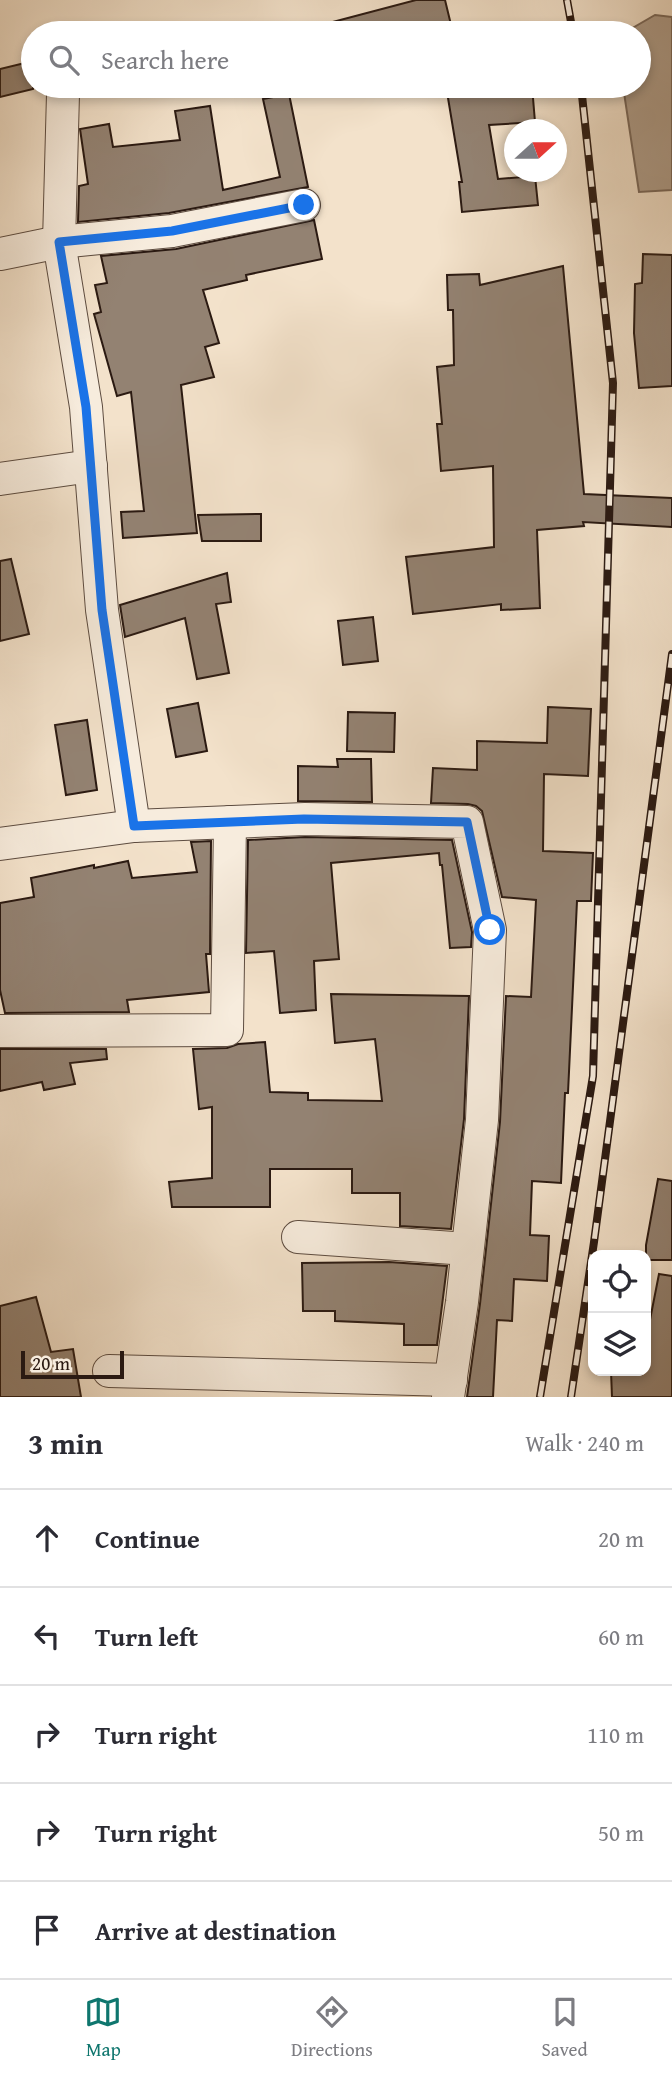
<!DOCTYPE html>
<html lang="en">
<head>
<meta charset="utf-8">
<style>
  body { margin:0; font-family:"Gentium Book Plus",serif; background:#f2f2f3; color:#2b2b33 }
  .controls { position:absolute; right:21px; bottom:21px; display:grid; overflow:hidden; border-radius:14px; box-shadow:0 4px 10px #0003 }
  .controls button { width:63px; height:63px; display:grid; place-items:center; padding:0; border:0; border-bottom:2px solid #e1e1e2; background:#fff; color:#2b2b33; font:35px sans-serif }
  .compass { position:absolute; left:504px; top:119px; width:63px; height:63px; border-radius:50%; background:#fff; box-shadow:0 4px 10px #0003; rotate:69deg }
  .scale { position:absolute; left:21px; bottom:18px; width:103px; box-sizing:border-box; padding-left:7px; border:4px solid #2b1a12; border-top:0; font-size:19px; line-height:24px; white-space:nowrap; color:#2b1a12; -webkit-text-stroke:5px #f7ecdd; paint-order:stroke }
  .stop { position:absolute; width:21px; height:21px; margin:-16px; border:5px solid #1a73e8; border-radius:50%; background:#fff }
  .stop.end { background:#1a73e8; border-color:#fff; box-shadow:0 2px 7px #0008 }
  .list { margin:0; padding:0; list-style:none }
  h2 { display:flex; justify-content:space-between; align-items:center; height:91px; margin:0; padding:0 28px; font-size:30px }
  h2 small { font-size:23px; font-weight:400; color:#7c7c81 }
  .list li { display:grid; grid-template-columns:46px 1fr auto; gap:21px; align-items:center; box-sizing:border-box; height:98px; padding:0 28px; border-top:2px solid #e1e1e2 }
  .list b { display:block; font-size:26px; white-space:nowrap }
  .list em { font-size:23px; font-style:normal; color:#7c7c81 }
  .icon { flex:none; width:38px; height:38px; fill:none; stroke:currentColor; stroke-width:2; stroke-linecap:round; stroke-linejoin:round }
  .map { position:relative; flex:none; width:672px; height:1397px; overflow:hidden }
  .search { position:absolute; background:#fff; box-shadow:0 4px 10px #0003; left:21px; right:21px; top:21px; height:77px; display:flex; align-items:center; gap:18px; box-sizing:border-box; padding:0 24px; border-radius:38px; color:#7c7c81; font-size:26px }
  .sheet { height:581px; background:#fff }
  nav { display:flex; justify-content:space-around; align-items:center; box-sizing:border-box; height:98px; border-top:2px solid #e1e1e2; background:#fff; font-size:19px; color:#7c7c81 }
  nav a { display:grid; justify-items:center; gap:4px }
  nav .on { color:#0f766e }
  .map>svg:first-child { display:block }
</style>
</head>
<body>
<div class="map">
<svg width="672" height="1397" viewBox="0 0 672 1397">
  <rect width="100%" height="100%" fill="#f3e2cb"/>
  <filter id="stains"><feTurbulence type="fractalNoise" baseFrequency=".00286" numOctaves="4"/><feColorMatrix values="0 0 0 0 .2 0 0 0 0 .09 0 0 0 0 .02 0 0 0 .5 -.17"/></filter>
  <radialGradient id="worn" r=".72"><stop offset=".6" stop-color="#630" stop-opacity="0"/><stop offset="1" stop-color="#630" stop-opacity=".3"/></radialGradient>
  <path fill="#af9e8c" stroke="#7a695b" stroke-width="2" d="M655,15L672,17V190L639,192L623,86H639V33H624Z"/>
  <g fill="#938272" stroke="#2b1a12" stroke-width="2">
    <path d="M416,0H445L453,33H326L325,24Z"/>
    <path d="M33,61V89L0,97V69Z"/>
    <path d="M446,86H532L535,122L489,125L498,179L535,176L538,205L462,212L459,182H462Z"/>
    <path d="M289,94L308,187L169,213L78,222L79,186L88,184L80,129L109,124L113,147L180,140L175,111L210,106L223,190L280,177L263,99Z"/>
    <path d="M314,220L322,259L246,275L247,280L203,290L219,343L205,347L214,377L181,385L197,533L123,538L121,512L144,511L131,392L117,396L94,314L101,312L95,285L107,283L101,256L176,249Z"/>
    <path d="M643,254L672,255V386L639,388L634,333L635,284L642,283Z"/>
    <path d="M563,266L584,494L672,498V527L583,522L584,526L537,530L540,608L501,610V604L413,614L406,557L494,547L493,466L441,471L437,424H442L437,367L454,365L453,310H448L447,275L479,274L480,285Z"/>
    <path d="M261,514V541H202L198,515Z"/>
    <path d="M11,559L29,634L0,641V561Z"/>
    <path d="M227,573L231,602L216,604L229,673L197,679L185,618L125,637L120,605Z"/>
    <path d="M373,617L378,661L343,665L338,621Z"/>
    <path d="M198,703L207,751L176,757L167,709Z"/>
    <path d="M548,707L591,709L588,776L544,774L543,851L593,853L591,901H577L568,1093H565L561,1183L532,1181L530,1235L549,1236L547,1281L514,1279L512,1321L497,1320L493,1397H467L480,1304L500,1122L506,996L531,997L536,900L502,897L482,811L476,806L468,804L431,803L433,768L477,770V741L547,743Z"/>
    <path d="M348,712L395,713L394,752L347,751Z"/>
    <path d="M87,720L97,790L66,795L55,725Z"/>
    <path d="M337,759H371L372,802L298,801V766L338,767Z"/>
    <path d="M305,837L452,840L472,932L471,947L450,948L442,865H440L439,853L331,863L339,959L314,961L316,1010L280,1013L274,951L246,953L248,840Z"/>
    <path d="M211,841L210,954H206L209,992L127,1000L129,1012L5,1013L0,990V903L34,897L31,878L94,865V868L128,861L132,878L197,872L191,842Z"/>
    <path d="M331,994L469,996L464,1119L451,1229L400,1226V1193H352V1169H270V1207H172L169,1182L212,1178V1107L199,1109L193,1049L227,1048L238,1044L265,1042L270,1092L308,1093V1100L382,1101L375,1039L335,1043Z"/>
    <path d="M0,1049H106L107,1059L70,1063L75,1084L44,1090L42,1082L0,1091Z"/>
    <path d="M658,1179L672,1181V1260H646V1245Z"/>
    <path d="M389,1262L447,1266L437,1345H404V1324L335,1321V1311H303L302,1263Z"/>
    <path d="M659,1274L672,1276V1397H612L611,1371H646V1340Z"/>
    <path d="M36,1297L51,1352L73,1349L81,1397H0V1306Z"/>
  </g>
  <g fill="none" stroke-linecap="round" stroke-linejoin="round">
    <g stroke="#5d4c40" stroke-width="34">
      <g id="street">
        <path d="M63,94L59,242L86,407L102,610L134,826"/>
        <path d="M0,254L59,242L172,231L304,205"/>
        <path d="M0,479L91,466"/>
        <path d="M0,844L134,826L305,819L467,822L490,930L482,1120L462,1302L448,1397"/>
        <path d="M0,1031L227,1030L230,822"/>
        <path d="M298,1237L467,1249"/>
        <path d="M109,1371L451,1380"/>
      </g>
    </g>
    <use href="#street" stroke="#f7ecdd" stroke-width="32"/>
    <g stroke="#2b1a12" stroke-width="8">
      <g id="rail">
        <path d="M567,0L573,33"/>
        <path d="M540,1397L593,1076L613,383L581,86"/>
        <path d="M571,1397L594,1242L672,654"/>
      </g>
    </g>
    <use href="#rail" stroke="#f7ecdd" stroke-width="5" stroke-dasharray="16" stroke-linecap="butt"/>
  </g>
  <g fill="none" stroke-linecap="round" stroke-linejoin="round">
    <path stroke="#1a73e8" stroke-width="9" d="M304,205L172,231L59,242L86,407L102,610L134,826L304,819L467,822L490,930"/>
  </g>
  <rect width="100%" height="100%" filter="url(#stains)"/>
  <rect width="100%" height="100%" fill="url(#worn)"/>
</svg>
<div class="controls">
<button><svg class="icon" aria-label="locate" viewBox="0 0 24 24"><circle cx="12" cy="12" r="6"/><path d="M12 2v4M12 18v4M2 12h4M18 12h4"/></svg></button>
<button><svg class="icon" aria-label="layers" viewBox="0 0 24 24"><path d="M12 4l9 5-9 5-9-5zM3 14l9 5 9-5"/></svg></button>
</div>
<svg class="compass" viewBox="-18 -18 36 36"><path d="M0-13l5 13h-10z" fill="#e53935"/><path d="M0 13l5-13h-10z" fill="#7c7c81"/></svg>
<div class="scale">20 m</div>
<div class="stop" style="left:490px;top:930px"></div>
<div class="stop end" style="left:304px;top:205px"></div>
<div class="search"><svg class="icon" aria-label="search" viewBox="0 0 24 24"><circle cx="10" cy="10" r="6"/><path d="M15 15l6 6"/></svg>Search here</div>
</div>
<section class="sheet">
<h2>3 min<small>Walk · 240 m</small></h2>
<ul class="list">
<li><svg class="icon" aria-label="ahead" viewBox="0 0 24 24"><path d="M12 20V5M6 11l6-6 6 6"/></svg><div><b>Continue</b></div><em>20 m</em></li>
<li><svg class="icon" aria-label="left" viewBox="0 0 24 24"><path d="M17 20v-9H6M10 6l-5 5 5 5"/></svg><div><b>Turn left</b></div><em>60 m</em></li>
<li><svg class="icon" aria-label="right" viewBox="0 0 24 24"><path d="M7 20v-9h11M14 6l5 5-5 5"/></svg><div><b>Turn right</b></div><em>110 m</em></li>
<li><svg class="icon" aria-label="right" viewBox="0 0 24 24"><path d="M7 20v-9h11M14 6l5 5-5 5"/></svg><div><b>Turn right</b></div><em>50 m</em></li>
<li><svg class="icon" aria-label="arrive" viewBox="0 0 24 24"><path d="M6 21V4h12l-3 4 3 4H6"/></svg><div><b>Arrive at destination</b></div></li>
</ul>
</section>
<nav>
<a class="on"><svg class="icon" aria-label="map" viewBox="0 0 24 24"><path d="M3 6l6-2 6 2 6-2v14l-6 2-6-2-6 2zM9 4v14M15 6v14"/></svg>Map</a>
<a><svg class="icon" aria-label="directions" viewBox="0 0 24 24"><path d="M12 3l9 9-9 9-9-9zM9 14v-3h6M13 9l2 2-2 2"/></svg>Directions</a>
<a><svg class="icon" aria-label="saved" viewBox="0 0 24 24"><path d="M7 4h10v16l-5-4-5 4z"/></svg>Saved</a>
</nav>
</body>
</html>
